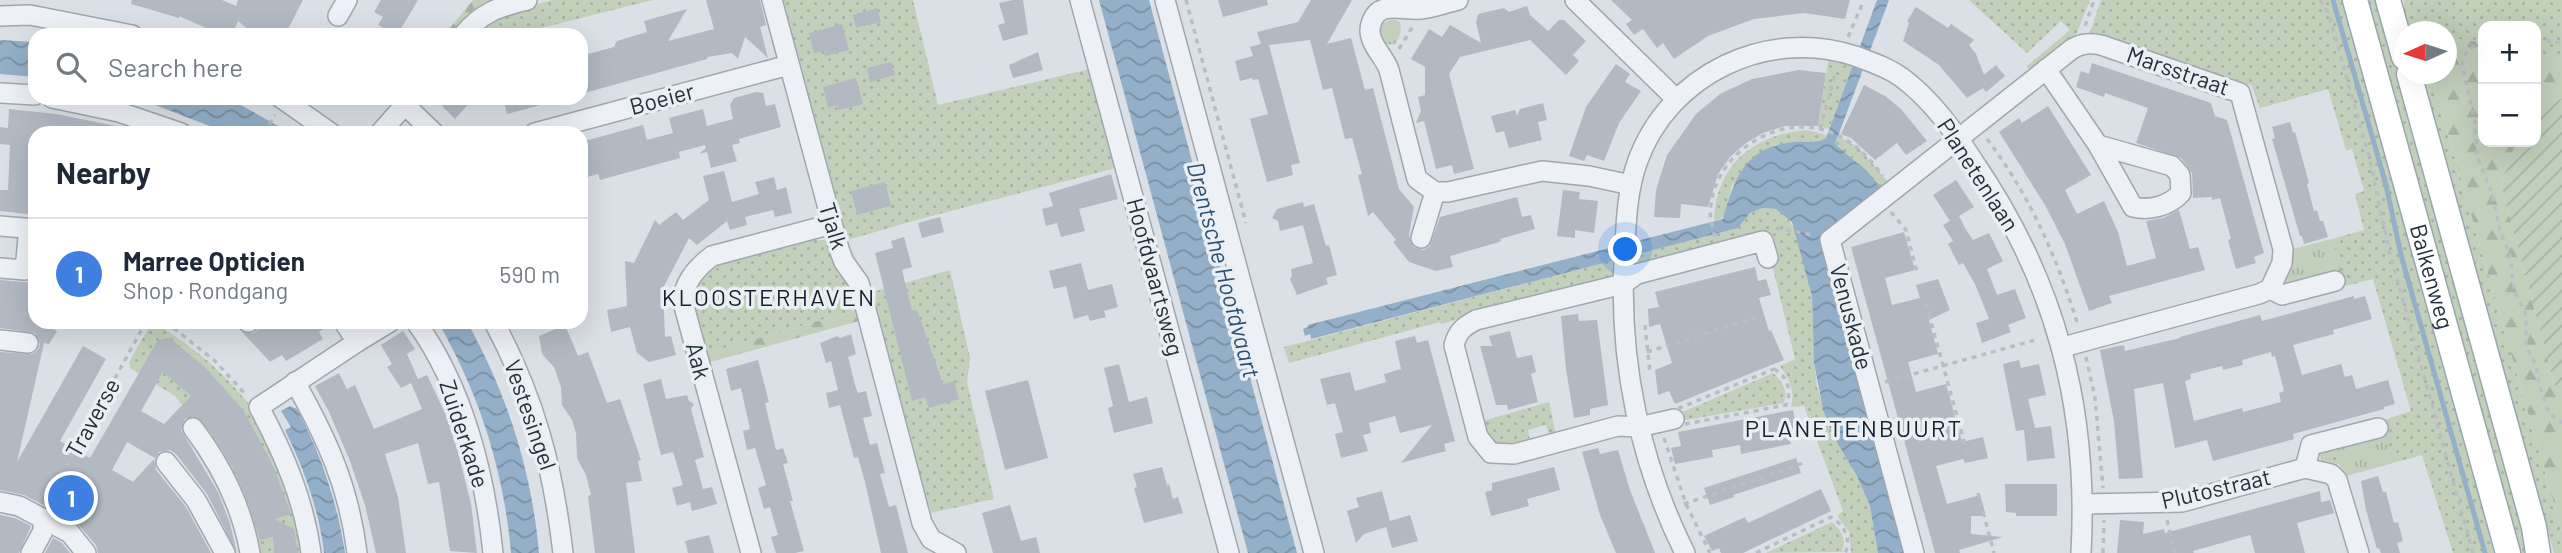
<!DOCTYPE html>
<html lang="en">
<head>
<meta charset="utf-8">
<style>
  body { margin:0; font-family:Barlow,sans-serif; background:#f6f6f7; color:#1f2937 }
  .controls { position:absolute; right:21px; top:21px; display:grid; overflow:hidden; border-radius:14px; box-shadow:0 7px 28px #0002 }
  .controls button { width:63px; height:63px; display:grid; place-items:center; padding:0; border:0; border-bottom:2px solid #e0e1e3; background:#fff; color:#1f2937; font:35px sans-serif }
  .compass { position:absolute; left:2394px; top:21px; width:63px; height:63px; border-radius:50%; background:#fff; box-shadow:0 7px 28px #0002; rotate:267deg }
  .you { position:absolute; left:1626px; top:250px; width:24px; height:24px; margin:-18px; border:5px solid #fff; border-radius:50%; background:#1a73e8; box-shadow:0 0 0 10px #1a73e833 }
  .badge { display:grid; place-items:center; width:46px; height:46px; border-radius:50%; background:#d33858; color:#fff; font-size:23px; font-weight:700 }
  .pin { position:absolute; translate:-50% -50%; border:4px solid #fff; box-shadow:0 2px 7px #0006 }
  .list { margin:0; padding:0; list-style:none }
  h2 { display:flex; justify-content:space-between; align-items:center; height:91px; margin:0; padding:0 28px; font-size:30px }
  h2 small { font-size:23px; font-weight:400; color:#747a83 }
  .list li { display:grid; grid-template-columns:46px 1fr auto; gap:21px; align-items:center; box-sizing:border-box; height:112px; padding:0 28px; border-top:2px solid #e0e1e3 }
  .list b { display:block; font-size:26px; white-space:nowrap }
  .list p { margin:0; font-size:23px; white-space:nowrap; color:#747a83 }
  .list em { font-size:23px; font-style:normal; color:#747a83 }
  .icon { flex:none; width:38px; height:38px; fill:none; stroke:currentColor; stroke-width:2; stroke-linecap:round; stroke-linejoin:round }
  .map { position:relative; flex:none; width:2562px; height:553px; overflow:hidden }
  .search { position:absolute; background:#fff; box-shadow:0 7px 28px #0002; left:28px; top:28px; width:560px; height:77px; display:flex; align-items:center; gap:18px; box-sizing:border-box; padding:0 24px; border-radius:21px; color:#747a83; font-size:26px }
  .panel { position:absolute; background:#fff; box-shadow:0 7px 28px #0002; left:28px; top:126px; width:560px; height:203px; border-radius:21px }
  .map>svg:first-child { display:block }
</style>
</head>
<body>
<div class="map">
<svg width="2562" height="553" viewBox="0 0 2562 553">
  <defs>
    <pattern id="grass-dots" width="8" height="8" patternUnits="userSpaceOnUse" patternTransform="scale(1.75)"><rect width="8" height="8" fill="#c2d0bb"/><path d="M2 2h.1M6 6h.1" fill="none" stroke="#a7b3a2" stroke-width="1.8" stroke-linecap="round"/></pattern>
    <pattern id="forest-firs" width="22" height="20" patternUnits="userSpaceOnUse" patternTransform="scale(1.75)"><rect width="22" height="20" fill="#c2d0bb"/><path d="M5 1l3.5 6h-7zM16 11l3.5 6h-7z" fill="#a7b3a2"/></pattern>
    <pattern id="park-tufts" width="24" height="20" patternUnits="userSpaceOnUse" patternTransform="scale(1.75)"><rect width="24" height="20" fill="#c2d0bb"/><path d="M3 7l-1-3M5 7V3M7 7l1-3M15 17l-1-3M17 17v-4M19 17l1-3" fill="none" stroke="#a7b3a2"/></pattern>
    <pattern id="garden-furrows" width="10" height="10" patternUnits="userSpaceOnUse" patternTransform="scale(1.75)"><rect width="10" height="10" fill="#c2d0bb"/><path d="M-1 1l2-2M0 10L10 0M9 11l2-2" fill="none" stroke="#a7b3a2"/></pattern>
    <pattern id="water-waves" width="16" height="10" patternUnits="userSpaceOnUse" patternTransform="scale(1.75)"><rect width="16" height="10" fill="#93b0c8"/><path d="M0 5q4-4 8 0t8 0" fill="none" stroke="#7890a4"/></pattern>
  </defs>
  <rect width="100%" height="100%" fill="#dbe0e6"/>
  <g fill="url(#grass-dots)">
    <path d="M552,0H653L513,35H475C492,13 527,7 552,0Z"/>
    <path d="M781,0H913L938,105L1090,69L1116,168L920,219L844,241Z"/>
    <path d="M1969,0H2090L2075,38L2031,72L2027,66L2070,30L2061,21L2027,53Z"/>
    <path d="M2101,0H2345L2496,553H2453L2422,455L2346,476L2339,464L2322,461L2318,450L2381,421L2411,411L2373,279L2346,286L2341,273L2287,286L2285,282L2292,250L2364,230L2355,194L2364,191L2352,149L2346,150L2328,89L2260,108L2251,85L2096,34L2089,35Z"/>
    <path d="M2368,0H2379L2534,553H2520Z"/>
    <path d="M2404,0H2562V59L2536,53V26H2483V42L2447,38L2446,32L2409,31L2404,15Z"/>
    <path d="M1829,56L1854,64L1829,129L1818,126Z"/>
    <path d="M2420,74H2431L2562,532V553H2554L2553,549Z"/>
    <path d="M1806,130L1827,135L1823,141L1774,145L1732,185L1725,217L1714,221C1716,165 1753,135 1806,130Z"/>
    <path d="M1839,136L1860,149L1888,182L1880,187L1858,163L1835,144Z"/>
    <path d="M1762,208L1776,209L1786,215L1795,230L1812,296L1814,363L1817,387L1833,436L1857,476L1870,506L1878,553H1851L1849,532L1837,516L1843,511L1804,406L1791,407C1795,390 1790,380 1780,366L1795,359L1771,260L1769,235L1639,267L1637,254L1738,228L1750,213Z"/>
    <path d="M809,240H824L846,274L856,310L705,354L692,310V296L701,279L714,266Z"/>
    <path d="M1614,260L1612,268L1616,269C1614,279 1606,280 1598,283L1441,324L1440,322L1289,363L1284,347Z"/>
    <path d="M950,270L970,358L967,382L994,499L931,513L869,293Z"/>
    <path d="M152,322C205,351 259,403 282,460C293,489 298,523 306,553H255L208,439L175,396L131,369L129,362Z"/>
    <path d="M1773,373C1782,381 1788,390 1784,403L1680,421L1678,414Z"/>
    <path d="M1549,402L1556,435L1550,436L1546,425L1528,430L1530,442L1515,446L1496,445L1486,434L1483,421Z"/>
    <path d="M1832,522C1841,530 1847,539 1842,552L1766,553Z"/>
  </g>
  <g fill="url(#forest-firs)">
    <path d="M473,0H492L473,10L449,35H444Z"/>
    <path d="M2447,38L2483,42V142H2516L2501,185L2556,390L2562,391V532L2431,74H2446Z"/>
    <path d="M2536,53L2562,59V99L2536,103Z"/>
    <path d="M856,310L859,321L707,363L705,354Z"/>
  </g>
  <g fill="url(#park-tufts)">
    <path d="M1392,19L1399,21C1403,30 1400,36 1395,44L1383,45L1378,32L1381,24Z"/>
    <path d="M2333,239L2341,273L2287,286L2285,279L2292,249Z"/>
    <path d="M2384,432L2395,462L2346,476L2339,464L2336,445Z"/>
  </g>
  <path fill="url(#garden-furrows)" d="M2562,99V391L2556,390L2501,185L2516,142H2536V103Z"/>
  <g fill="url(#water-waves)">
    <path d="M1099,0H1149L1297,553H1248Z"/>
    <path d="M1877,0H1889L1835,144L1868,172L1880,187L1820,237L1905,553H1878L1870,506L1857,476L1833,436L1823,409L1814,363L1812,296L1792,222L1776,209L1762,208L1750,213L1738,228L1311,339L1310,334L1305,336L1303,329L1308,327V325L1723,219C1735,177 1745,147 1794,142C1805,141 1817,144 1826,138Z"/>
    <path d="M0,40L35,42V77L0,74Z"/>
    <path d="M137,98H228L291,133H239L232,129L215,128Z"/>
    <path d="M438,322H467C507,393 532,472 539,553H511C504,471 479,393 438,322Z"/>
    <path d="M290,406L297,409C321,454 337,502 345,553H324C319,510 304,469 285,430L291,427L281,411Z"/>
  </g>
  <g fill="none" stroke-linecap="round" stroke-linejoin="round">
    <path stroke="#93b0c8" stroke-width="5" d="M2333,0L2386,185L2401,255L2485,553"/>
  </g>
  <g fill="#b2b9c3" fill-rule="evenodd">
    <path d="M132,0H222L236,6L238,0H303L285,35H255L238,21L232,35H222L179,16V18L131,4Z"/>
    <path d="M381,0H418L397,35L378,25L383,17L374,12Z"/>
    <path d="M706,0H760L766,25L760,27L768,58L745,37L738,59L732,53L707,57V59L581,94V56L614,47L617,41L647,32L644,21L687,9L668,41L714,29Z"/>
    <path d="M1013,0H1023L1028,34L1003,41L998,25L1005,23L999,3Z"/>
    <path d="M1218,0H1267L1268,5L1223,17Z"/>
    <path d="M1311,0H1352L1327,44L1351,38L1365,90L1373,88L1399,189L1414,207L1409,235L1413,247L1423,250L1430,246L1440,217L1517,197L1522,217L1531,215L1535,229L1500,239L1501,241L1496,243L1450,256L1453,267L1436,271L1409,262L1393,242L1396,240L1373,212L1368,216L1358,175L1362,174L1352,138L1345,139L1332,88L1323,90L1310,40L1269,45L1300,163L1291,165L1293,175L1267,182L1250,119L1268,114L1258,79L1253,80L1252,78L1240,81L1235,61L1253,56L1250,47L1261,44L1257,32L1298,22Z"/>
    <path d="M1611,0H1850L1845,19L1804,13L1754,19L1708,36L1674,59L1663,43L1657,48L1643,29L1634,35L1626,24L1632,20Z"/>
    <path d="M1527,6L1530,15L1548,31L1559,20H1564L1586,41L1573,55L1579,61L1566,75L1530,40L1460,57L1449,74L1474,169L1454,174L1452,165L1436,169L1424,121L1416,123L1421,111L1418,97L1425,95V67L1411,59L1429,29L1442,37L1450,25L1481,43L1476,22L1478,14L1504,8L1509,12Z"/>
    <path d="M1916,7L1948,28L1951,24L1974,40L1969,45L1976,54L1984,75L1996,65L2005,76L1986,92L1983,88L1967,98L1939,65L1903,41L1909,23L1907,21Z"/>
    <path d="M877,8L881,22L856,28L853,15Z"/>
    <path d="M842,24L849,50L825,56L824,51L814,53L809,33Z"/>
    <path d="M1038,52L1043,70L1013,78L1009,65Z"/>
    <path d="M891,62L895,75L870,82L867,68Z"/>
    <path d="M2092,63L2211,103L2215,116L2227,120L2264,253L2254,257L2256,263L2236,269L2228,240L2231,239L2220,198L2212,200V197L2193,198L2192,173L2181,158L2136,143L2148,108L2105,93L2104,97L2076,87L2081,71L2089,74Z"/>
    <path d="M1616,64L1630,74L1625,82L1641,91L1619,123L1604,161L1587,155L1584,161L1569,156L1586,107Z"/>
    <path d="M1799,70L1826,73L1818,126H1785L1763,133L1746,143L1730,157L1718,174L1708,207L1681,204L1680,218L1654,217L1656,190L1667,155L1696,114L1720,94L1752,79Z"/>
    <path d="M856,78L863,104L839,110L838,105L828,108L823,87Z"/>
    <path d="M1864,85L1885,96L1901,109L1927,141L1906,155L1897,143L1875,160L1851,138L1841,134Z"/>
    <path d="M756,92L763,93L766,106L775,104L781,127L739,139L740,143L732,145L737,161L711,168L707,152L699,154L706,148L705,145L679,152L680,158L600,180L598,174L584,178L581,168V142L643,125L647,140L673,133L669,118L703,109L707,126L733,119L730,105L734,98Z"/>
    <path d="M450,98H474L455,119L442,106Z"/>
    <path d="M503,98H547L548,103L507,114Z"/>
    <path d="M1543,103L1547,120L1538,122L1542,140L1509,148L1504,131L1496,133L1491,116L1515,110L1517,116L1520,109Z"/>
    <path d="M2048,106L2091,175L2065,190L2077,214L2104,201L2118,232L2127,266L2156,258L2146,221L2163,218L2179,210L2190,249L2198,247L2205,270L2109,296L2112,303L2089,311L2065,244L2045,205L1999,132L2019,118L2022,123Z"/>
    <path d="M9,109L56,114L116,126L115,133H35V215L0,211V190H8L10,145L0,144V127L8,128Z"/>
    <path d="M2290,122L2293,133L2295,132L2309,183L2307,184L2314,211L2317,210L2320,221H2323L2328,237L2304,244L2302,236H2300L2272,139L2275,138L2272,127Z"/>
    <path d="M724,171L732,202L759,194L755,182L774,177L777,190L786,187L792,213L775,217L773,210L745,217L747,225L730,230L727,221L697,245L689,238L663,288L665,337L671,336L676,355L649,362L637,353L630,327L611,332L607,310L627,306L625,261L634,263L655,220L659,225L676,212L683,220L709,200L703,176Z"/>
    <path d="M1111,174L1118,199L1079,209L1085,231L1061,237L1057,223L1046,226L1042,209L1053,206L1049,193Z"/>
    <path d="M1956,180L1974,207L1959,216L1965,228L1973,240L1989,233L2003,261L1987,269L1997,295L2015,289L2026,318L2008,325L2011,332L1982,343L1976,323L1989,319L1975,284L1963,263L1959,265L1948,244L1953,241L1943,225L1950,221L1933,195Z"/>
    <path d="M885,182L891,206L857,215L851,191Z"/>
    <path d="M1563,190L1580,192L1579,199L1598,201L1594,233L1575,230V238L1557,236Z"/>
    <path d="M1303,202L1304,207L1314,204L1326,246L1329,245L1337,275L1326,278L1328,284L1297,295L1290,279L1292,275L1291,269L1313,263L1303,225L1280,231L1278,221L1272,218L1277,209Z"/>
    <path d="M940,217L944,232L922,238L918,223Z"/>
    <path d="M1904,232L1915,270L1885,278L1892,305L1920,298L1916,285L1938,279L1950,310L1929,320L1938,354L1908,362L1916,392L1946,384L1962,442L1983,437L1988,458L1965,463L1963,459L1936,466L1947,504L1980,495L1985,512H1982L1983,516H1971V534L2003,537L1959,550L1960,553H1935L1851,247Z"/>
    <path d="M904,237L912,267L902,270L912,311L917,310L943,384L954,381L959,399L929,408L925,397L912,401L875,253L893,248L891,241Z"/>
    <path d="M1081,263L1088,290L1112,284L1118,307L1104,311L1106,317L1090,321L1088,315L1074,319L1066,286L1054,289L1049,271Z"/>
    <path d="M1755,267L1758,281L1766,279L1771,295L1759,298L1769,331L1771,330L1784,360L1675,404L1669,391L1658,395L1655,370L1672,363L1660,324L1649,327L1648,309L1659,307L1655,292Z"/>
    <path d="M0,280L35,283V322H41L57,331L49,344L44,343L17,462L83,346L106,359L60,441L90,458L158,340L169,338L205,367L244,411L274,468L291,514L275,519L294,529L298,553H274L273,537L260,540L247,499L232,466L213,435L197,417L185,419L181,430L218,492L230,523L237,553L207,494L176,454L170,450L159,452L155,458L127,442L112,470L133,482L154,459L156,470L186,507L211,553H98L96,545L76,522L24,495L0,490V352L32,354L38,350L40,344L35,333L0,328ZM163,372L191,396L164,424L141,411Z"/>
    <path d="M2354,296V299L2365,296L2372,319L2333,330L2334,334L2293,345L2302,375L2341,364L2345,377L2352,375L2356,389L2388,380L2395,404L2384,407V409L2293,434L2294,439L2213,461L2207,440L2175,448L2163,383L2134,389L2143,478L2119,479L2114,421L2100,350L2124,345L2125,351L2180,338V337L2260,315L2262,321ZM2271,352L2272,357L2275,356L2284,391L2279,393L2281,402L2243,412L2242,408L2194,421L2185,381L2191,379L2190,374L2222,366L2223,370L2243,365L2242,360Z"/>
    <path d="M1578,314L1579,321L1597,320L1608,405L1590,409V415L1574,418L1566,369L1561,316Z"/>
    <path d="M261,322H332V323L319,332L323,339L286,361L282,355L270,362L242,332L254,333L259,329Z"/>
    <path d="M565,325L578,356L588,352L607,403L620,399L641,460L638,461L642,481L626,483L635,553H595L588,496L591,495L586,475L577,458L576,433L572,420L562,405L561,387L554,367L542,354L539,336Z"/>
    <path d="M403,331L415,349L407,354L418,379L427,375L446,415L458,452L471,504L477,553L450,551L439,482L428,484L418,443L385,454L398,497L406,553H376L365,505L350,461L329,412L315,386L339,373L347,389L355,385L374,429L422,409L411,383L401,388L387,367L392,364L381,345Z"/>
    <path d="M1510,331L1517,358L1532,355L1536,372L1531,374L1538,402L1508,410L1507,405H1496L1480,346H1492L1489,336Z"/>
    <path d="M851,334L856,354L848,357L855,385L858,393L866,391L872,416L863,418L870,445L877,443L885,473L880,474L889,507L896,505L908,553H881L865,482L858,457L854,458L840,405L829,408L826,393L838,390L831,361L826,363L820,343L837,336L840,338Z"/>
    <path d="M1415,336L1417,343L1428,340L1455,441L1444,444L1446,451L1401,463L1432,425L1400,433L1395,416L1369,423L1371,433L1363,435L1368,451L1341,458L1335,434L1343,432L1335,403L1327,405L1320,379L1350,372L1355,391L1386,382L1384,374L1401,369L1395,341Z"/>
    <path d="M758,360L769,402L765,403L776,450L783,448L788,463L783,464L793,501H790L804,551L795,553H776L771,537L778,535L770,507L764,509L758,488L766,485L755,448L747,450L743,431L750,429L741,388L731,391L726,369Z"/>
    <path d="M2019,360L2021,368L2039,364L2046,395L2028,399L2035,428L2051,426L2055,458L2027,461L2024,430L2016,431L2003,364Z"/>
    <path d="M1119,364L1129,402L1147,397L1153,423L1114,433L1108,408L1113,406L1104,368Z"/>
    <path d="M661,379L666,399L687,395L689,401L694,404L691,409L704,457L695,460L703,489L712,487L717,504L692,511L690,502L677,506L672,488L683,485L673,452L661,455L643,384Z"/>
    <path d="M1028,380L1048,458L1005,470L985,391Z"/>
    <path d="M1793,410L1798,434L1788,436L1791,444L1741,454L1740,445L1712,450L1713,457L1675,464L1671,448L1681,446L1678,432Z"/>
    <path d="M1598,448L1600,454L1618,450L1630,490L1655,553H1616L1600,515L1582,452Z"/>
    <path d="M1796,458L1801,473L1733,495L1734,497L1710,505L1704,488Z"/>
    <path d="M1162,467L1167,485L1169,484L1173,499L1178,497L1183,513L1144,523L1134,488L1137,487L1133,474Z"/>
    <path d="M1554,467L1560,490L1527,499L1529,506L1491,516L1485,492L1492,490V483Z"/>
    <path d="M2378,476L2383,492H2386L2394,523L2398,522L2403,541L2397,543L2400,553H2381L2379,548L2377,549L2366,510L2361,481Z"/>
    <path d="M2005,484H2057V516H2016V513L2006,512Z"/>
    <path d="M1821,489L1831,511L1743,553H1721L1719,548L1712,551L1704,536L1745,517L1748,523Z"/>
    <path d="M1382,491L1390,521L1410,515L1418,541L1392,548L1386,527L1364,534L1356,543L1347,511L1359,507L1356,498Z"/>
    <path d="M2320,491L2321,502L2330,500L2334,513L2297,523L2305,553H2255L2250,535L2193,551L2194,553H2117L2120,520L2144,522L2143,534L2164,529L2165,533Z"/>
    <path d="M1010,505L1021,541L1036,537L1040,553H993L982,513Z"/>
    <path d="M0,515L15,518L31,526L19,553H0Z"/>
    <path d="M709,535L714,553H688L685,541Z"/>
    <path d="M53,538L62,543L70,553H45Z"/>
  </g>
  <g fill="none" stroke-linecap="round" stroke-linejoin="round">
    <g stroke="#a0a7b0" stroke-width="22">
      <g id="minor">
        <path d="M772,0L839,249L844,262L859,283L922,523L931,539L956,553"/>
        <path d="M1080,0L1229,553"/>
        <path d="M1165,0L1314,553"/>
        <path d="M1458,0C1446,3 1433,8 1421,9C1403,11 1380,0 1372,21C1370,26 1369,31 1371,37C1374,49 1385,58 1389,70L1417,179L1435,192H1448L1542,171L1589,176L1631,185"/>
        <path d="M1575,0L1675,98"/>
        <path d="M0,16L30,15L132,35"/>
        <path d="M338,16L347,0"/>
        <path d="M463,35C482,12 499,7 527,0"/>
        <path d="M2046,69L2098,145L2133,207C2150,211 2169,206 2181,193L2180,175L2172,166L2098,145"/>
        <path d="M0,93L35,95"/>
        <path d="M52,98L119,112L181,133"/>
        <path d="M281,98L331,133"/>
        <path d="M405,105L434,133"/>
        <path d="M380,133L411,98"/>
        <path d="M535,133L789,65"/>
        <path d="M0,226L35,229"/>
        <path d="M1421,238L1435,192"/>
        <path d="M0,268L25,270L29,228"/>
        <path d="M248,322H249"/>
        <path d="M416,322C463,387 485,474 493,553"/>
        <path d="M494,322C535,399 553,467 563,553"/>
        <path d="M0,340L28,343"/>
        <path d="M357,342L390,322"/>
        <path d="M2063,347L2259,294L2270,289L2282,295L2335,281"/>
        <path d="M295,382C327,439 349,487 357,553"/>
        <path d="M1674,419L1639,427L1618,426L1514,454L1491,453L1478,437L1454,345C1458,331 1463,327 1476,320L1623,284L1637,274L1763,241L1768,258"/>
        <path d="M193,428C221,465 242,507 250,553"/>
        <path d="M166,462L196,500L225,553"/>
        <path d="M2305,468L2331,474L2337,480L2359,553"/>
        <path d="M0,502L19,506L70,533L86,553"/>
        <path d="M2084,504L2182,502L2305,468L2311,445L2378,428"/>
        <path d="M31,553L43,531V518"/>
        <path d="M311,553C304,500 284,454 259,407L357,342L344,322"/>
        <path d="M751,553L684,306C680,286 697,267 712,256L832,224"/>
        <path d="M1685,553C1640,463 1619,362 1624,262C1626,229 1626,194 1637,163C1668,74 1768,27 1855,56C1871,62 1887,67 1901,77C1931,99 1954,131 1974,162C2056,282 2089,408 2081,553"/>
        <path d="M1914,553L1830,240L2072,49C2082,43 2090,43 2101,45L2240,93L2283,249L2282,263L2270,289"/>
      </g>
    </g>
    <g stroke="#9aa5b2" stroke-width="27">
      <g id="major">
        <path id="s1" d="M2355,0L2508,553"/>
        <path d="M2388,0L2404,57"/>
        <path d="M2409,74L2534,527L2538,553"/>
      </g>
    </g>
    <g stroke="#b9bec4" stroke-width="3.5" stroke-dasharray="5 5" stroke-linecap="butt">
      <path d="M1186,0L1246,223"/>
      <path d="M2320,0L2328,12L2369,156L2389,250L2473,553"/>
      <path d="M2085,26L2094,0"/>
      <path d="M1848,37L1864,0"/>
      <path d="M2536,39L2562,43"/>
      <path d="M2483,40L2467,51L2462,65L2475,121L2477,156L2491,191L2500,230L2510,255L2514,291L2526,315V347L2536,365L2539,384L2549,413L2562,423"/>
      <path d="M1399,49L1413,26"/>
      <path d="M1820,129L1836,71"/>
      <path d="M264,133L275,115"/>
      <path d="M1987,139C2029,194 2058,259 2078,326"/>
      <path d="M1891,212L1906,230L1917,272"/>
      <path d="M1776,228L1813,235"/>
      <path d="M1715,237C1712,226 1709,216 1711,205C1717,153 1775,116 1824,130C1851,138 1867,155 1883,176"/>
      <path d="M1926,304L1968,456"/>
      <path d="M166,322L215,361L247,396"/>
      <path d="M1645,325L1650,373"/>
      <path d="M1647,352L1761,316"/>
      <path d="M2086,357L2095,398L2103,488"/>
      <path d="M1774,369C1788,376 1792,391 1786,405L1680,425L1674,419L1677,409Z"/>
      <path d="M1885,382L2039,339"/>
      <path d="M1664,438L1686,504L1710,553"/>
      <path d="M1978,493L1994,553"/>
      <path d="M47,501L146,322"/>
      <path d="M1684,504L1803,463"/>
      <path d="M2167,520L2175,553"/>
      <path d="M1756,553L1831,517C1844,525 1852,539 1845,553"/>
      <path d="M2103,553L2104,520"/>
    </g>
    <use href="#minor" stroke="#edf0f4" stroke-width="19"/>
    <use href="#major" stroke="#fff" stroke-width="24"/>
  </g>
  <g text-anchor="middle" stroke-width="7" stroke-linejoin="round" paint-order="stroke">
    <g font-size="23" fill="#242f3c" stroke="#eaeff4">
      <text transform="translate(2178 71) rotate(19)" y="8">Marsstraat</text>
      <text transform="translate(662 99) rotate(-15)" y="8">Boeier</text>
      <text transform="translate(1978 175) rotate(57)" y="8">Planetenlaan</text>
      <text transform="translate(833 226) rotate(73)" y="8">Tjalk</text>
      <text transform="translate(1155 277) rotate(75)" y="8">Hoofdvaartsweg</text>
      <text dy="8" stroke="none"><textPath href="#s1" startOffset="287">Balkenweg</textPath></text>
      <text transform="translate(1851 317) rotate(75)" y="8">Venuskade</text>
      <text transform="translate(698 361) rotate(75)" y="8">Aak</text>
      <text transform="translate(530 415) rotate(71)" y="8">Vestesingel</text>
      <text transform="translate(93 418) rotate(-61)" y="8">Traverse</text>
      <text transform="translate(464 434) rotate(72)" y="8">Zuiderkade</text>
      <text transform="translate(2216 489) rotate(-13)" y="8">Plutostraat</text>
    </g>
    <g font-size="24" font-style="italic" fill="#2d5072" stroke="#eaeff4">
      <text transform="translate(1223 270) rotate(75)" y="8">Drentsche Hoofdvaart</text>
    </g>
    <g font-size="24" letter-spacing="2" fill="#17202d" stroke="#eaeff4">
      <text x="769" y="306">KLOOSTERHAVEN</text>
      <text x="1854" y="437">PLANETENBUURT</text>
    </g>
  </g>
</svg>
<div class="controls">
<button>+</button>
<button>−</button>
</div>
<svg class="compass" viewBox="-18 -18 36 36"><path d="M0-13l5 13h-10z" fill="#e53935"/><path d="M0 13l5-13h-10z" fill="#747a83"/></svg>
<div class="you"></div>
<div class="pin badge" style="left:71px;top:498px;background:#3f7fe0">1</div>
<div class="search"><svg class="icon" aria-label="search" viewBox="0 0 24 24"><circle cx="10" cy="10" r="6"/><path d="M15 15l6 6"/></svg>Search here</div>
<section class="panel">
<h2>Nearby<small></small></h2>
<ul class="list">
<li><span class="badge" style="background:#3f7fe0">1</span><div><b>Marree Opticien</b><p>Shop · Rondgang</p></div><em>590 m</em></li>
</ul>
</section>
</div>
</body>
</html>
